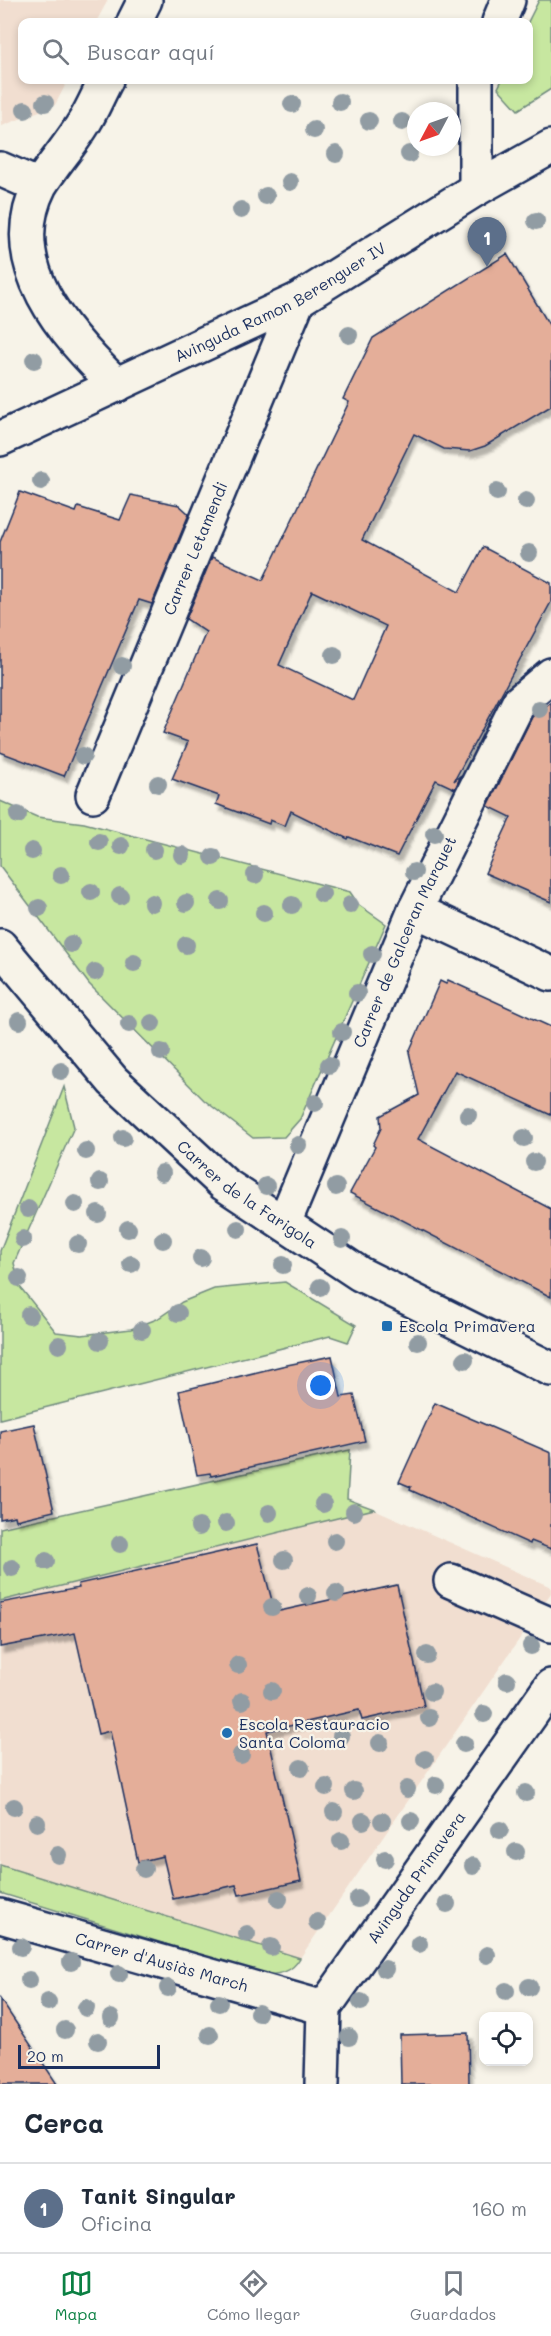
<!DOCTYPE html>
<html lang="es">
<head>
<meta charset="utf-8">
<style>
  body { margin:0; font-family:Mali,sans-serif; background:#f6f6f7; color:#1f2937 }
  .controls { position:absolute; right:18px; bottom:18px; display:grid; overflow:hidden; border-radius:12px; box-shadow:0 3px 9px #0003 }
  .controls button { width:54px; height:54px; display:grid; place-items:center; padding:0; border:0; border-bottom:2px solid #e0e1e3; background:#fff; color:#1f2937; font:30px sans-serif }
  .compass { position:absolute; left:407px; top:102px; width:54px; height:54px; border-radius:50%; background:#fff; box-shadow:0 3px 9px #0003; rotate:229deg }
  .scale { position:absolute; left:18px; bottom:15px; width:142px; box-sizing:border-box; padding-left:6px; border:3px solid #1b2f5e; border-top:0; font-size:16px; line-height:21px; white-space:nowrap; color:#1b2f5e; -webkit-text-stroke:4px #f7f3e8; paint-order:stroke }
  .you { position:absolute; left:321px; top:1386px; width:21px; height:21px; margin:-15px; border:4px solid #fff; border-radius:50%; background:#1a73e8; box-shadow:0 0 0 9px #1a73e833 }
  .badge { display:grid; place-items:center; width:39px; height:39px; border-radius:50%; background:#0b8043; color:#fff; font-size:20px; font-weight:700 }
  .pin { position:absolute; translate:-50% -50px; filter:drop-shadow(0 2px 3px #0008) }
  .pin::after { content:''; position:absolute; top:32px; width:21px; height:18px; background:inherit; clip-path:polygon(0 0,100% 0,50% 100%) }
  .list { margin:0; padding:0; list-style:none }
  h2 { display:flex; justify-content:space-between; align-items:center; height:78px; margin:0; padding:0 24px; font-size:26px }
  h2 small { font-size:20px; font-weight:400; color:#747a83 }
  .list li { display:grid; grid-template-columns:39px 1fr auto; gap:18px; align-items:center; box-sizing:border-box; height:90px; padding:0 24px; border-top:2px solid #e0e1e3 }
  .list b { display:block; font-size:22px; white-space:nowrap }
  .list p { margin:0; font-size:20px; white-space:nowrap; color:#747a83 }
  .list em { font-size:20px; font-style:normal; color:#747a83 }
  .icon { flex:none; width:33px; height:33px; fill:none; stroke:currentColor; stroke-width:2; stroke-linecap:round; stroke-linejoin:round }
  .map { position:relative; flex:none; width:551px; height:2084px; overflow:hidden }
  .search { position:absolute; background:#fff; box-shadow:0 3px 9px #0003; left:18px; right:18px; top:18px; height:66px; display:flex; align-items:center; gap:15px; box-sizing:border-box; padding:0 21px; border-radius:12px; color:#747a83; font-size:22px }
  .sheet { height:168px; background:#fff }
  nav { display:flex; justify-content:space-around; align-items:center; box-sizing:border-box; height:84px; border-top:2px solid #e0e1e3; background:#fff; font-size:16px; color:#747a83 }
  nav a { display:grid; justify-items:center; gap:3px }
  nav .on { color:#0b8043 }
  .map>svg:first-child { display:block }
</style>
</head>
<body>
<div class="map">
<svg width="551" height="2084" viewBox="0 0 551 2084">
  <defs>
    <filter id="shadow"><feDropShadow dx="3.5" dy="6" stdDeviation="1.5" flood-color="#0004"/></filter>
  </defs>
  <rect width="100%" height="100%" fill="#f7f3e8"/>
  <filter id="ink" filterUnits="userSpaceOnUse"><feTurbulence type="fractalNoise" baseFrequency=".0167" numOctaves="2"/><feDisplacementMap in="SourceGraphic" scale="12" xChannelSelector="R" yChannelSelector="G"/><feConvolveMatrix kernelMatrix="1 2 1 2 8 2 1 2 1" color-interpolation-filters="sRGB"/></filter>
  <g filter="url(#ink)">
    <g fill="#f1ded0">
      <path d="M0,0H108L96,22H22V80H68L55,105L2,126Z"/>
      <path d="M374,1509L551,1587V1593L300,1958L0,1865V1601Z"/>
    </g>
    <g fill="#c7e7a0" stroke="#718b7f" stroke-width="1.5">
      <path d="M539,0H551V89L518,110L498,88L502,80H528V22Z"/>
      <path d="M0,801L37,817L84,823L350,892L359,905L386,924L300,1119L284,1137L253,1138L204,1100L89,984L0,866Z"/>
      <path d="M64,1087L74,1127L14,1263L20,1287L56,1332L82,1335L131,1329L157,1319L182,1302L214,1289L285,1282L356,1325L348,1342L330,1336L0,1419V1251Z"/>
      <path d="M350,1450L347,1499L374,1509L0,1601V1528Z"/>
      <path d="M0,1865L300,1958C292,1972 281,1974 266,1975L0,1893Z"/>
    </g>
    <g fill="#e4ae99" stroke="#1b2f5e" stroke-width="1.5" fill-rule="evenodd" filter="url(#shadow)">
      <path d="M507,254L551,328V406L485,446L470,451L444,449L414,434L362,540L459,592L483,547L551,583V602L454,781L461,775L455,789L436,780L397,856L349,837L348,839L291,811L285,826L270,820L269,824L216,804L219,796L172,779L188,742L163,733L206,632L186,619L212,557L263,580L349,402L343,399L373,338ZM312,591L386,626L353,700L279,665Z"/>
      <path d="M20,492L76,512L78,507L120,520L131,495L179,505L189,514L152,604L139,600L64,776L0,752V542Z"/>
      <path d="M551,702V902L485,873L511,817L488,806L532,717Z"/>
      <path d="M448,980L551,1027V1115L455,1071L418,1139L551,1209V1297L350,1193L375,1147L373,1145L381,1128L380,1116L419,1095L409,1052L440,981L446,984Z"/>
      <path d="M332,1356L341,1397L354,1395L365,1441L211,1476L210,1473L197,1475L179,1391L282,1366Z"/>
      <path d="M435,1403L551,1453V1549L531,1541L530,1544L410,1490L411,1487L399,1482Z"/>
      <path d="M34,1424L54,1511L16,1520L15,1516L0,1519V1431Z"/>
      <path d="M257,1544L275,1612L397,1585L424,1706L362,1720L359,1710L267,1731L301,1881L239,1895L236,1885L173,1899L163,1856L138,1862L110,1731L98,1734L75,1633L0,1647V1603L79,1588L78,1584Z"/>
      <path d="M0,1999L57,2084H0Z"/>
      <path d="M468,2033L469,2084H401L400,2035Z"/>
    </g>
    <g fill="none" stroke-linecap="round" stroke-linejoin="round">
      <g stroke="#1b2f5e" stroke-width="38">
        <g id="minor">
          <path d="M134,22L145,0"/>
          <path d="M499,22L508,0"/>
          <path d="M106,80C99,93 93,108 85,121C72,143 54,163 40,185C0,263 64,334 117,385"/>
          <path d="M476,80V189"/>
          <path d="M0,169L39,186"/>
          <path id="s1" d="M0,439L298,300L476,189L551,147"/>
          <path id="s2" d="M93,795L298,300"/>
          <path d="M415,910L551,974"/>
          <path id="s3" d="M0,946L113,1081L224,1184L360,1274L551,1369"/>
          <path id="s4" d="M284,1223L415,910L519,702L551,675"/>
          <path d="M451,1581L551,1625"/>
          <path id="s5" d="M0,1916L324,2008"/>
          <path id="s6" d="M322,2084L324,2008L551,1686"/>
        </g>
      </g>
      <use href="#minor" stroke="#f7f3e8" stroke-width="33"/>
    </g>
    <g fill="#919ca3">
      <circle cx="340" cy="102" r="9"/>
      <circle cx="45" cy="103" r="9"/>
      <circle cx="292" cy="104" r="9"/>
      <circle cx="25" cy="110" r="9"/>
      <circle cx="369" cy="121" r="9"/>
      <circle cx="402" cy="122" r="9"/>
      <circle cx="314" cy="130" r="9"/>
      <circle cx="336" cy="154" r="9"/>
      <circle cx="409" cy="154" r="9"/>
      <circle cx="290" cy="182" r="9"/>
      <circle cx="266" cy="196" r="9"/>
      <circle cx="241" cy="210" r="9"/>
      <circle cx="536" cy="221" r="9"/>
      <circle cx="349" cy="335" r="9"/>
      <circle cx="34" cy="360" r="9"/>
      <circle cx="41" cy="481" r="9"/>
      <circle cx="497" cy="492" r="9"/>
      <circle cx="526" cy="501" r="9"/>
      <circle cx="529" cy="553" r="9"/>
      <circle cx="334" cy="655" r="9"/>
      <circle cx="122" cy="666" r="9"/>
      <circle cx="539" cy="709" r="9"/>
      <circle cx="83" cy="756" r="9"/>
      <circle cx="158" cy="784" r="9"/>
      <circle cx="18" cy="815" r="9"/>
      <circle cx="434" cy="834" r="9"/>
      <circle cx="99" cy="842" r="9"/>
      <circle cx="121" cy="846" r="9"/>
      <circle cx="154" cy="850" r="9"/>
      <circle cx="32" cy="851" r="9"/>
      <circle cx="182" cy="855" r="9"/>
      <circle cx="213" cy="857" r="9"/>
      <circle cx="414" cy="872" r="9"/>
      <circle cx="61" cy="875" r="9"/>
      <circle cx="255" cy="875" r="9"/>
      <circle cx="91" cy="892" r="9"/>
      <circle cx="322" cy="894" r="9"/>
      <circle cx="120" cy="896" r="9"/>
      <circle cx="220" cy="901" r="9"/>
      <circle cx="152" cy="903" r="9"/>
      <circle cx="186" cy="903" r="9"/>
      <circle cx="292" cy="905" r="9"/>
      <circle cx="350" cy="905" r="9"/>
      <circle cx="39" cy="908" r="9"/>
      <circle cx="264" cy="913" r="9"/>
      <circle cx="71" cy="944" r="9"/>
      <circle cx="186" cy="945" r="9"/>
      <circle cx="372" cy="954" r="9"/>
      <circle cx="134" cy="963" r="9"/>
      <circle cx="95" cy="972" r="9"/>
      <circle cx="357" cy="993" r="9"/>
      <circle cx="19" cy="1021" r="9"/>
      <circle cx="152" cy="1023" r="9"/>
      <circle cx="129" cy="1024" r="9"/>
      <circle cx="342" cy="1032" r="9"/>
      <circle cx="161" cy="1052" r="9"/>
      <circle cx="329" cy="1065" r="9"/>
      <circle cx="61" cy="1071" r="9"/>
      <circle cx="315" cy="1103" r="9"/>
      <circle cx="468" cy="1115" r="9"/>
      <circle cx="123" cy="1138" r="9"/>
      <circle cx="524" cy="1138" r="9"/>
      <circle cx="298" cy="1145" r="9"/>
      <circle cx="86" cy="1151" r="9"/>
      <circle cx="534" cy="1162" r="9"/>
      <circle cx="162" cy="1173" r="9"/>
      <circle cx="100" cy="1182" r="9"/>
      <circle cx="266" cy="1186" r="9"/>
      <circle cx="336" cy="1187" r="9"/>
      <circle cx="75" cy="1204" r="9"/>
      <circle cx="28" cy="1209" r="9"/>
      <circle cx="98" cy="1214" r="9"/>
      <circle cx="128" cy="1229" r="9"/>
      <circle cx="238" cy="1229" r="9"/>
      <circle cx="23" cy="1239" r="9"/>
      <circle cx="342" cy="1239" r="9"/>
      <circle cx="163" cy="1240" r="9"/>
      <circle cx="78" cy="1244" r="9"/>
      <circle cx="201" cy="1258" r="9"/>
      <circle cx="131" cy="1264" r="9"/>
      <circle cx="283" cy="1265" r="9"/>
      <circle cx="19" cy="1278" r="9"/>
      <circle cx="320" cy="1287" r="9"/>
      <circle cx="178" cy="1313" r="9"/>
      <circle cx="29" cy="1315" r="9"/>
      <circle cx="142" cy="1330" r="9"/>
      <circle cx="100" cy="1341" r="9"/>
      <circle cx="418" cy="1342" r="9"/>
      <circle cx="59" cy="1345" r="9"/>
      <circle cx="465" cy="1360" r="9"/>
      <circle cx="323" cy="1504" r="9"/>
      <circle cx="354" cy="1512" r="9"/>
      <circle cx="269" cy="1513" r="9"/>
      <circle cx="226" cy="1523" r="9"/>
      <circle cx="199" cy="1527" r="9"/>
      <circle cx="335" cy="1541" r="9"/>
      <circle cx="120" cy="1544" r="9"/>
      <circle cx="284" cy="1560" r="9"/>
      <circle cx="46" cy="1561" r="9"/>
      <circle cx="12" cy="1568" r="9"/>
      <circle cx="336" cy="1593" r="9"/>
      <circle cx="308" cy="1596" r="9"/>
      <circle cx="272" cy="1607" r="9"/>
      <circle cx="531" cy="1646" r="9"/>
      <circle cx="427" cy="1655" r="9"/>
      <circle cx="238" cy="1665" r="9"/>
      <circle cx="507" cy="1681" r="9"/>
      <circle cx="272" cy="1691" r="9"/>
      <circle cx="432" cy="1692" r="9"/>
      <circle cx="242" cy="1701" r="9"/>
      <circle cx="484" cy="1714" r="9"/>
      <circle cx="429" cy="1718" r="9"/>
      <circle cx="341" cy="1736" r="9"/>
      <circle cx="380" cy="1743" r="9"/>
      <circle cx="464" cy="1744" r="9"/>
      <circle cx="241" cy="1755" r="9"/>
      <circle cx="425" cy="1759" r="9"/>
      <circle cx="301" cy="1768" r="9"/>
      <circle cx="436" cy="1785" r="9"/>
      <circle cx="326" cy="1787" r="9"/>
      <circle cx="407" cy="1789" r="9"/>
      <circle cx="354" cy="1791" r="9"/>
      <circle cx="526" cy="1793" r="9"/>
      <circle cx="14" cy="1807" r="9"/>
      <circle cx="334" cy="1812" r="9"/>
      <circle cx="363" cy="1821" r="9"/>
      <circle cx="382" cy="1821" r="9"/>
      <circle cx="411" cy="1821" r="9"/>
      <circle cx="37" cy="1823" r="9"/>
      <circle cx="500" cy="1830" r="9"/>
      <circle cx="341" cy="1841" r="9"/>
      <circle cx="516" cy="1852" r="9"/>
      <circle cx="58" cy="1855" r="9"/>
      <circle cx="385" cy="1859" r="9"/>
      <circle cx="473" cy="1866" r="9"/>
      <circle cx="144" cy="1869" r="9"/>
      <circle cx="279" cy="1899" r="9"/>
      <circle cx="358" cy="1899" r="9"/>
      <circle cx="447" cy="1904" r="9"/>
      <circle cx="317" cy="1922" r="9"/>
      <circle cx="247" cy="1934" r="9"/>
      <circle cx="419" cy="1944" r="9"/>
      <circle cx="21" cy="1947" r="9"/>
      <circle cx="271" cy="1947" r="9"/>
      <circle cx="487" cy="1955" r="9"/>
      <circle cx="71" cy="1962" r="9"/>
      <circle cx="385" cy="1969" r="9"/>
      <circle cx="119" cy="1974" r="9"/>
      <circle cx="29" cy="1980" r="9"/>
      <circle cx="529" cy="1987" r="9"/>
      <circle cx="168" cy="1988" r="9"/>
      <circle cx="506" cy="1991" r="9"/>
      <circle cx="48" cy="2002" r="9"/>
      <circle cx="361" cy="2002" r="9"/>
      <circle cx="219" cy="2003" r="9"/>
      <circle cx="86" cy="2008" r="9"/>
      <circle cx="258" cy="2013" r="9"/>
      <circle cx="111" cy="2018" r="9"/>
      <circle cx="65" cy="2030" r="9"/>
      <circle cx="210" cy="2035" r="9"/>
      <circle cx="349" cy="2037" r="9"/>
      <circle cx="98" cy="2041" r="9"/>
    </g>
  </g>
  <g fill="#1f6fb2" stroke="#f7f3e8" stroke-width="2">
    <rect x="381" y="1320" width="12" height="12" rx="3"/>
    <circle cx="227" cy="1733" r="6"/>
  </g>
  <g text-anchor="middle" stroke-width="4.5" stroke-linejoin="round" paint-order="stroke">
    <g font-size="16" fill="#1b2f5e" stroke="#f7f3e8">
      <text dy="6" stroke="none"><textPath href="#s1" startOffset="312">Avinguda Ramon Berenguer IV</textPath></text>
      <text dy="6" stroke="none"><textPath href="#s2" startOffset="267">Carrer Letamendi</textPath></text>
      <text dy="6" stroke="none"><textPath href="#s4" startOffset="306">Carrer de Galceran Marquet</textPath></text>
      <text dy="6" stroke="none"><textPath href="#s3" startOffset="352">Carrer de la Farigola</textPath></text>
      <text dy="6" stroke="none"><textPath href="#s6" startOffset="236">Avinguda Primavera</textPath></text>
      <text dy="6" stroke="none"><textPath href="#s5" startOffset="168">Carrer d'Ausiàs March</textPath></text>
    </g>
    <g font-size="16" fill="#1b2f5e" stroke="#f7f3e8" text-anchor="start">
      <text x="399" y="1332">Escola Primavera</text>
      <text x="239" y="1730">Escola Restauracio<tspan x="239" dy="18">Santa Coloma</tspan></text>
    </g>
  </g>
</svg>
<div class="controls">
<button><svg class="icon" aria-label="locate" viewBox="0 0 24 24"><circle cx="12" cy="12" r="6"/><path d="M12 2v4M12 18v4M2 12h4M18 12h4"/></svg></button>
</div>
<svg class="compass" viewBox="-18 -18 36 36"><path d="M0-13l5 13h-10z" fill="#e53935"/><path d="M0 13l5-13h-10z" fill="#747a83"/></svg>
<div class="scale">20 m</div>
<div class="you"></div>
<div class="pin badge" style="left:487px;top:267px;background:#5c6f8a">1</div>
<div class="search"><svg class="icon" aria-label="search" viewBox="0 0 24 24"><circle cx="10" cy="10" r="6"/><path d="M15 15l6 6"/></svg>Buscar aquí</div>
</div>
<section class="sheet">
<h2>Cerca<small></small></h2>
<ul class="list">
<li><span class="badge" style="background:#5c6f8a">1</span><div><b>Tanit Singular</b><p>Oficina</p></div><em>160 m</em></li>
</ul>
</section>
<nav>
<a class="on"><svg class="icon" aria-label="map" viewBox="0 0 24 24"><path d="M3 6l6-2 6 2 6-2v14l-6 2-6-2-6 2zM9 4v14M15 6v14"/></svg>Mapa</a>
<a><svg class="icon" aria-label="directions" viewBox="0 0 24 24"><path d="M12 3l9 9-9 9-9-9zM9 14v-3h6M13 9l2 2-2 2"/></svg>Cómo llegar</a>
<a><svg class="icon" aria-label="saved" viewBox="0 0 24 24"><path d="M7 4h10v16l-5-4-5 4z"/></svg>Guardados</a>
</nav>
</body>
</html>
